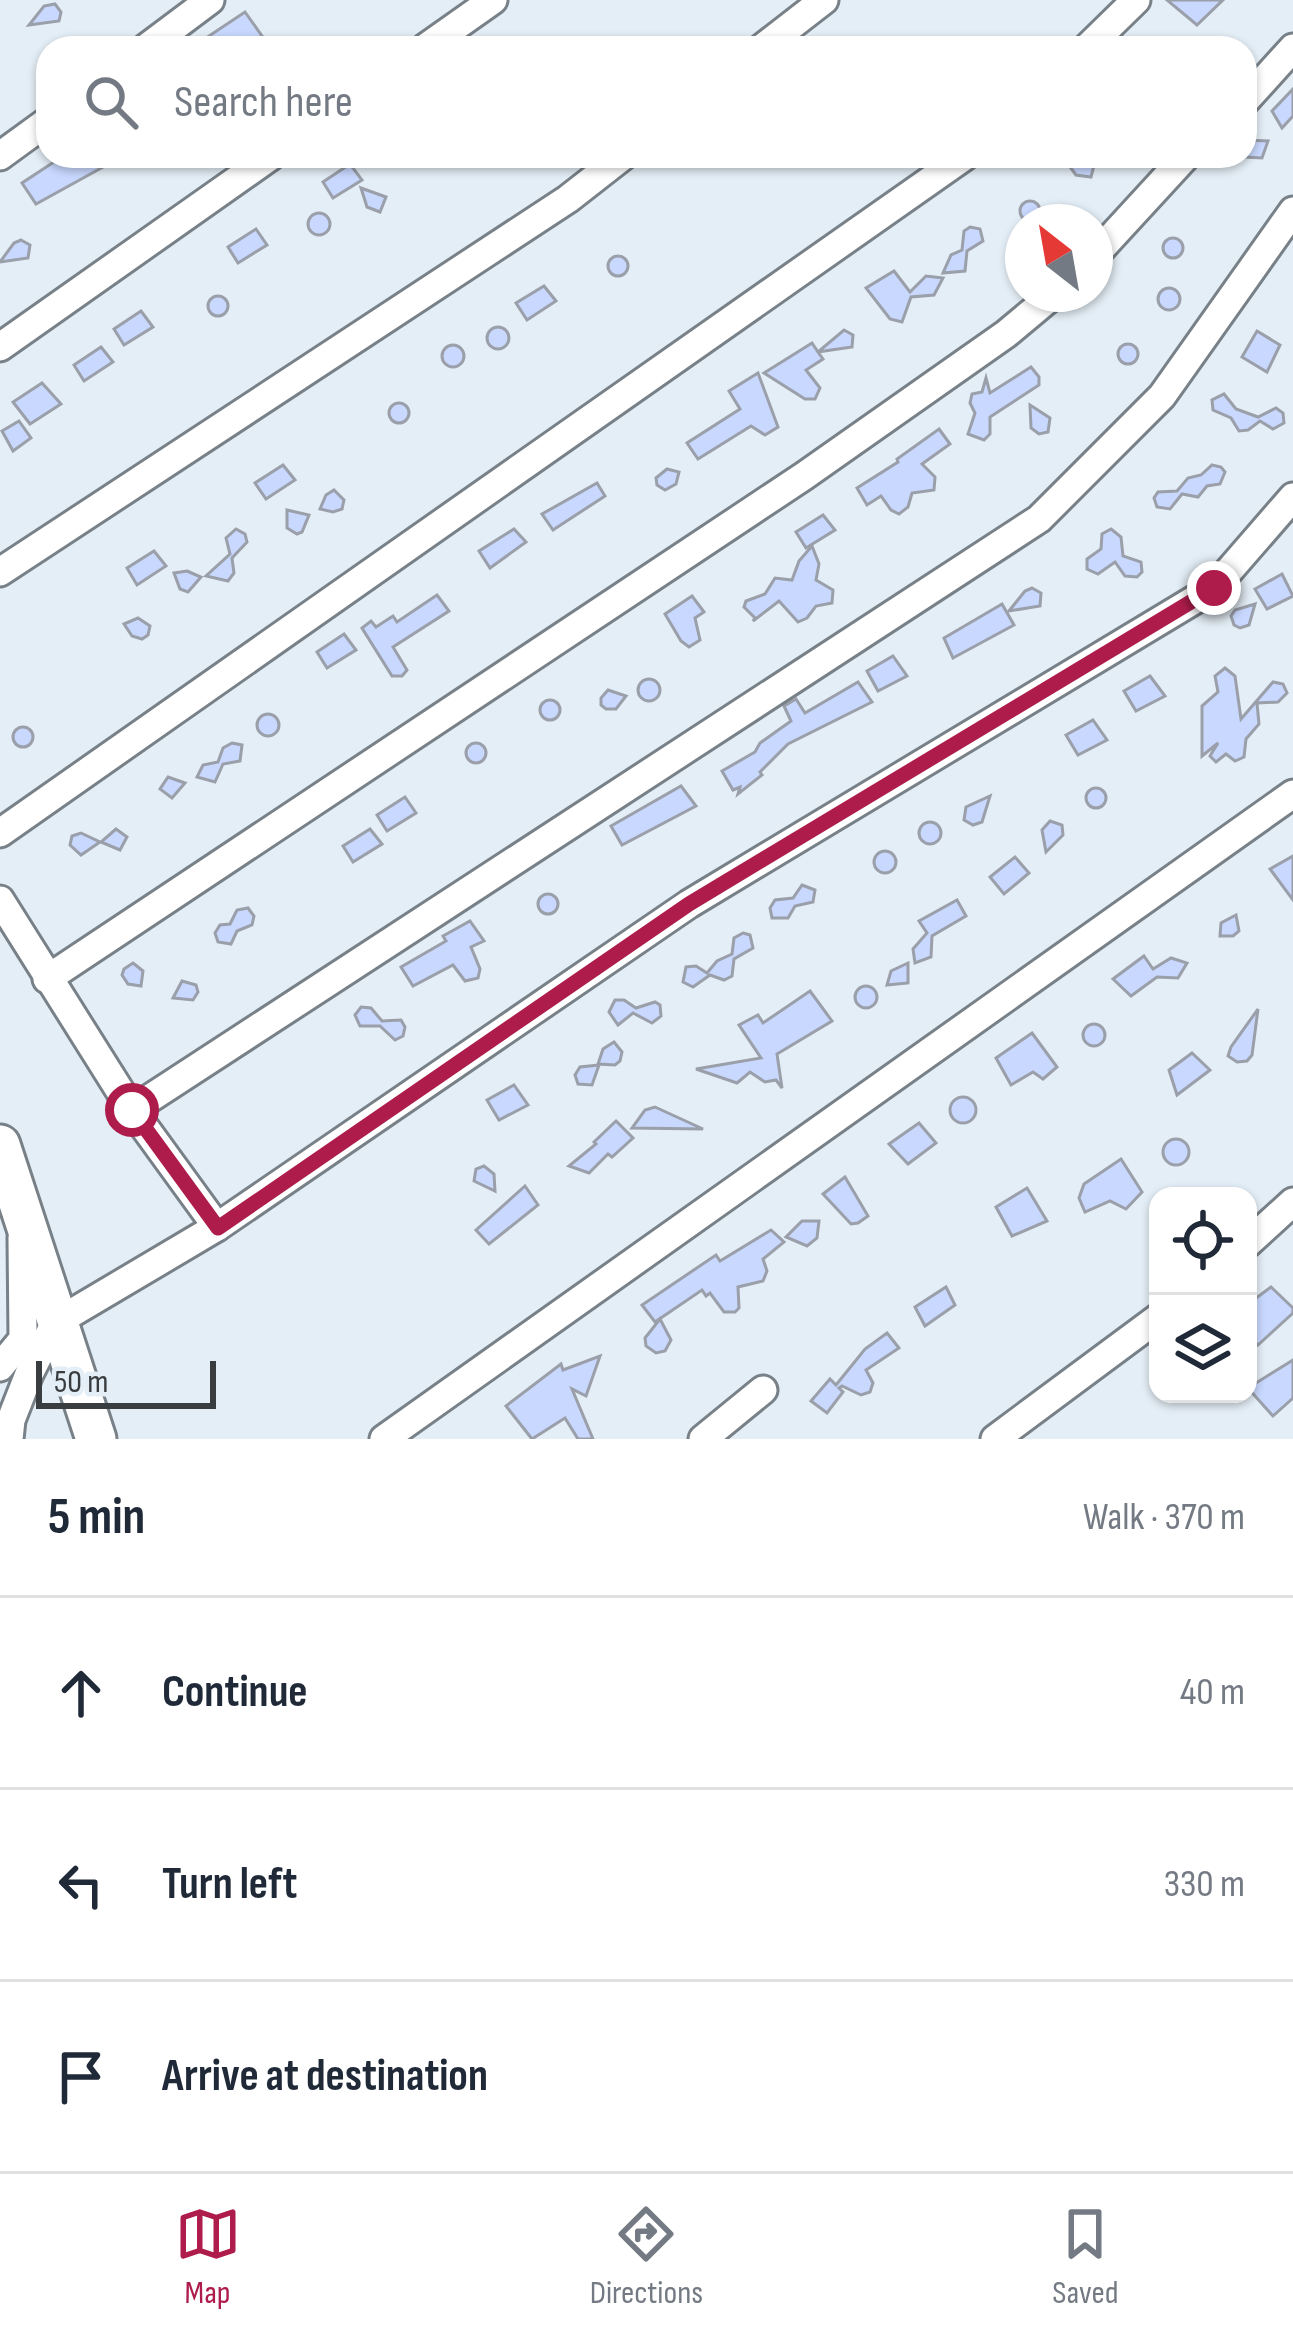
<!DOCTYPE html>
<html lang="en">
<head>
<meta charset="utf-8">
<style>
  body { margin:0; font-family:"Sofia Sans Condensed",sans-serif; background:#f6f6f7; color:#1f2937 }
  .controls { position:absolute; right:36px; bottom:36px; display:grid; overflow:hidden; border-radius:24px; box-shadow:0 3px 9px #0004 }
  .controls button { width:108px; height:108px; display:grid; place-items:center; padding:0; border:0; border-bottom:3px solid #e0e1e3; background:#fff; color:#1f2937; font:60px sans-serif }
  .compass { position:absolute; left:1005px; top:204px; width:108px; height:108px; border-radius:50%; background:#fff; box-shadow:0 3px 9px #0004; rotate:329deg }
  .scale { position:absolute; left:36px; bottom:30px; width:180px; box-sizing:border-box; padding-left:12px; border:6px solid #393d40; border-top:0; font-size:33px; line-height:42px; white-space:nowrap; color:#393d40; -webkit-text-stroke:9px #e4eef6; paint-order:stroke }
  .stop { position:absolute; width:36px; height:36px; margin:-27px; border:9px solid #ae1c4c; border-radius:50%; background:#fff }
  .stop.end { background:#ae1c4c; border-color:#fff; box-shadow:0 3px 12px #0008 }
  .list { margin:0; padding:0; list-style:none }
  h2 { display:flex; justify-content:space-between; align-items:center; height:156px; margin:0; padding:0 48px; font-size:51px }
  h2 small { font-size:39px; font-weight:400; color:#747a83 }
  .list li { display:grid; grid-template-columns:78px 1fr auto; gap:36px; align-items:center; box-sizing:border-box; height:192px; padding:0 48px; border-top:3px solid #e0e1e3 }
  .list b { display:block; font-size:45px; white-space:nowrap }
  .list em { font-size:39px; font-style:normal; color:#747a83 }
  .icon { flex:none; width:66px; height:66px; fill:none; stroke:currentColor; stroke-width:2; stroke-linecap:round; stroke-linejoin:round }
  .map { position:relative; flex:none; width:1293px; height:1439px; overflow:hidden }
  .search { position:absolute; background:#fff; box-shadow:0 3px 9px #0004; left:36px; right:36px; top:36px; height:132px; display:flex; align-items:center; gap:30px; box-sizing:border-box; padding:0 42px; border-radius:36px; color:#747a83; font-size:45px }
  .sheet { height:732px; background:#fff }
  nav { display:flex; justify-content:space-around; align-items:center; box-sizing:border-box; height:168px; border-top:3px solid #e0e1e3; background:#fff; font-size:33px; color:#747a83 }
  nav a { display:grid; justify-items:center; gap:6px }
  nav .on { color:#ae1c4c }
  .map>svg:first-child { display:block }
</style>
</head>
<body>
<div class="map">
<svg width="1293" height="1439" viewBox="0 0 1293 1439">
  <rect width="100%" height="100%" fill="#e4eef6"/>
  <g fill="#c8d8fe" stroke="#9a9fa9" stroke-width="3">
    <path d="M1167,0H1223L1197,25Z"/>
    <path d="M55,4L61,12L59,21L29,25L44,6Z"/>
    <path d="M245,12L262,36L239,48H191Z"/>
    <path d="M1293,89V116L1282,128L1272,111Z"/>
    <path d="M1245,140L1268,141L1262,158L1245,157Z"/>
    <path d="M63,156H123L36,204L22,183Z"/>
    <path d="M1062,156H1087L1094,165L1091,177L1076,175Z"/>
    <path d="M350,164L362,180L333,198L323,182Z"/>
    <path d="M361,188L386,197L380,212L367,207Z"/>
    <circle cx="1030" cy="211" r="10"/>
    <circle cx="319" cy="224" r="11"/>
    <path d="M970,227L980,229L983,241L967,251L965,271L943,273L951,255L962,250L964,231Z"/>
    <path d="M256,229L267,245L238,263L228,247Z"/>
    <circle cx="1173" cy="248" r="10"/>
    <path d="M21,240L30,245L28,258L0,262L14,243Z"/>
    <circle cx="618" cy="266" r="10"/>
    <path d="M894,271L910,292L926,276L943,278L934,295L911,297L902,322L890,319L866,288Z"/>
    <path d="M544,286L556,301L527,320L516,303Z"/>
    <circle cx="1169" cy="299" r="11"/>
    <circle cx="218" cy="306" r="10"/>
    <path d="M141,311L153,327L124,345L114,329Z"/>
    <circle cx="498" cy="338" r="11"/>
    <path d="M844,330L853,335L852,347L818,352L823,359L806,370L820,388L815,399H805L764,373L812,343L818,352Z"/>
    <path d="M1257,331L1280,345L1267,372L1242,357Z"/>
    <circle cx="1128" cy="354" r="10"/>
    <circle cx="453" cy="356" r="11"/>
    <path d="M101,347L113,362L84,381L74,365Z"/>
    <path d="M1031,367L1039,377V385L990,417V434L984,440L968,434L975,413L970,403L972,394L982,392L986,378L990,393Z"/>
    <path d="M758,373L778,427L765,435L751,426L698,459L687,443L740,409L729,391Z"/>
    <path d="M42,383L61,404L30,424L13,402Z"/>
    <path d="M1224,394L1236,409L1258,417L1276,408L1283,413L1284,423L1273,429L1260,421L1248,430L1239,431L1231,418L1213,410L1212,400Z"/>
    <circle cx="399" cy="413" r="10"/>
    <path d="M1030,405L1050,418L1048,432L1039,434L1031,428Z"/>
    <path d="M19,421L31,438L13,451L2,431Z"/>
    <path d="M939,429L950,444L922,464L935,477L934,490L912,493L908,507L899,514L891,510L881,496L867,505L857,488L898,462L897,459Z"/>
    <path d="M283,465L295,480L266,499L255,483Z"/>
    <path d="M1212,465L1221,467L1225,472L1220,484L1207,486L1198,497L1182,494L1170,509L1157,507L1154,498L1158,492L1177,491L1188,478L1201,475Z"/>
    <path d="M667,469L679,472L676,484L665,490L657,485L656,478Z"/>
    <path d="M597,483L605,496L553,530L542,514Z"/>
    <path d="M334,490L344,500L342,509L333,512L320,509L326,495Z"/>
    <path d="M287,510L309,515L302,532L297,534L287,528Z"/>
    <path d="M823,515L835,530L806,548L796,532Z"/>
    <path d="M236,529L245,534L247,542L232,558L234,573L228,581L206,576L230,554L226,538Z"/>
    <path d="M514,529L526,542L490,568L479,551Z"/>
    <path d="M1111,529L1121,537L1123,556L1141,562L1142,572L1137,577L1125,576L1115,562L1098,574L1087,569V559L1101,549L1102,534Z"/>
    <path d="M812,546L819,564L816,580L833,590L832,603L816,606L807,618L798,622L779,601L753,621L755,618L744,607L746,601L765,594L775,578L792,580L799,561Z"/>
    <path d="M154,551L166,566L137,585L127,568Z"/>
    <path d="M187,571L201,577L188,592L180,589L174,573Z"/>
    <path d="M1282,574L1293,596L1267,609L1255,589Z"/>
    <path d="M1032,588L1041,593L1040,606L1009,611L1025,591Z"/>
    <path d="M437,595L449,611L393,647L407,670L402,676H392L362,628L371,621L376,627L393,616L397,622Z"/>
    <path d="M692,596L704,612L695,618L700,640L689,647L681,641L665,614Z"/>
    <path d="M1002,604L1014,625L953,658L944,638Z"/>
    <path d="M1255,604L1249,625L1240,628L1234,625L1231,616L1235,610Z"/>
    <path d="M138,618L150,626L148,635L142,639L132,636L124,624Z"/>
    <path d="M344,634L356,650L327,668L317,652Z"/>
    <path d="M893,656L907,676L878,691L867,671Z"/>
    <path d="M1225,668L1235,676L1241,719L1273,682L1283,684L1287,693L1278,702L1257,703L1259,724L1246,739L1244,757L1235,761L1226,754L1216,762L1210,756L1218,743L1202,756V706L1218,692L1215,676Z"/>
    <path d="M1150,676L1165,696L1136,711L1124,691Z"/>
    <circle cx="649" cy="690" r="11"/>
    <path d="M858,682L872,702L788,744L760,772L762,775L738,794L740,787L733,790L722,771L755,752L760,743L791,721L784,706L796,699L805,713Z"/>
    <path d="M608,690L626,696L616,709H606L601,705V698Z"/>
    <circle cx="550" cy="710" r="10"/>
    <circle cx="268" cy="725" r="11"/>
    <path d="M1093,720L1107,740L1078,755L1066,735Z"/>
    <circle cx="23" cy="737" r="10"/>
    <circle cx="476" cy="753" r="10"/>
    <path d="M232,743L242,745L240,761L223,764L215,782L197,777L203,765L218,762L223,748Z"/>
    <path d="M168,777L185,783L172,798L160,789Z"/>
    <path d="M681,786L696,806L622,845L611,826Z"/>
    <circle cx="1096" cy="798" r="10"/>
    <path d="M990,796L982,822L973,825L964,820L966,807Z"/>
    <path d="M405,797L416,813L387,831L377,815Z"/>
    <path d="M1050,821L1062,825L1063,835L1046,852L1042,830Z"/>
    <circle cx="930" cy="833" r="11"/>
    <path d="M116,829L127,837L120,850L101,842Z"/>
    <path d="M370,829L382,844L353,862L343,846Z"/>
    <path d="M81,833L100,842L81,855L70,845L72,836Z"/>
    <circle cx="885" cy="862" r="11"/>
    <path d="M1293,856V900L1270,869Z"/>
    <path d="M1015,857L1029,873L1004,894L990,877Z"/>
    <path d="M802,885L815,890L813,902L795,906L788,918H772L770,908L775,900L793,898Z"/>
    <circle cx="548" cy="904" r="10"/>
    <path d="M957,900L966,916L932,936L931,957L915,963L913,949L927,933L919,921Z"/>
    <path d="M248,908L254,916L252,925L237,931L231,944L218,942L215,933L220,925L230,924L237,910Z"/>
    <path d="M1236,915L1239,931L1233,936H1220L1221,923Z"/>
    <path d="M470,921L484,941L471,947L480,969L478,978L465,981L453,965L413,986L401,967L446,941L443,936Z"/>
    <path d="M743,933L750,935L753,948L734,959L732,976L724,980L710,975L693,987L683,982L686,967L696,966L707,973L717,961L732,954L734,938Z"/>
    <path d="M1144,956L1153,969L1171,958L1187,963L1178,978L1157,977L1131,996L1113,979Z"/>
    <path d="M133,963L143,971L141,986L128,984L122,975L124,969Z"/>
    <path d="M908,963V983L887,985L891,971Z"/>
    <path d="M182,981L196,985L198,992L193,1000L173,998Z"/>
    <circle cx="866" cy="997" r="11"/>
    <path d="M810,991L832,1021L777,1054L782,1088L776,1080L765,1082L750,1072L737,1083L696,1069L761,1058L739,1025L758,1015L763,1023Z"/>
    <path d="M615,1000H624L636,1008L655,1002L660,1005L661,1016L652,1023L633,1013L618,1025L609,1012Z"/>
    <path d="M361,1007L371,1008L382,1021L401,1020L405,1027L403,1036L395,1040L380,1026H360L355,1015Z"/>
    <path d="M1258,1009L1252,1055L1247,1061L1237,1062L1228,1056L1231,1047Z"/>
    <circle cx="1094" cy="1035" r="11"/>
    <path d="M1032,1033L1057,1067L1043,1079L1033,1072L1011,1085L996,1058Z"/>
    <path d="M614,1042L622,1052L620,1061L615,1065L598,1064L603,1049Z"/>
    <path d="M1192,1053L1210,1070L1177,1095L1169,1070Z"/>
    <path d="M599,1065L592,1085L578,1084L575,1075L580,1067Z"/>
    <path d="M514,1085L528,1105L499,1120L487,1100Z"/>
    <circle cx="963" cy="1110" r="13"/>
    <path d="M655,1107L703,1129L632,1128L645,1110Z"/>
    <path d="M616,1121L633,1138L612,1157L608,1154L589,1173L569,1166L596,1144L594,1142Z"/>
    <path d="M919,1123L936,1143L908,1164L889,1144Z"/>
    <circle cx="1176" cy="1152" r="13"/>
    <path d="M1121,1159L1142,1192L1126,1209L1110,1201L1085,1212L1079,1198L1084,1184Z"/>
    <path d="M484,1166L494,1174L495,1191L474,1181L476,1169Z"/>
    <path d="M845,1177L868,1216L858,1223L851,1224L823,1194Z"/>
    <path d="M525,1186L538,1205L489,1244L476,1230Z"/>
    <path d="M1027,1188L1047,1221L1012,1236L996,1207Z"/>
    <path d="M802,1221H819L817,1238L807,1246L786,1237Z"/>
    <path d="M771,1230L784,1242L763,1259L767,1271L763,1281L738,1287L739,1308L735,1312H724L710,1293L706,1296L702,1290L655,1322L642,1305L716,1255L720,1261Z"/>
    <path d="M946,1287L955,1305L925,1326L915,1307Z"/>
    <path d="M1271,1287L1293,1308V1313L1258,1345L1248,1335V1304Z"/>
    <path d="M660,1319L671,1340L665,1351L656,1353L646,1346L645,1338Z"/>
    <path d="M887,1333L899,1348L866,1370L873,1383L870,1392L861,1395L842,1386L839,1388L843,1392L827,1413L811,1401L830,1379L836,1385L865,1349Z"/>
    <path d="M600,1356L586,1396L572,1389L593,1439H578L565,1418L532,1439L506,1406L561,1364L563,1370Z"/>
    <path d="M1293,1360V1398L1273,1416L1248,1388Z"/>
  </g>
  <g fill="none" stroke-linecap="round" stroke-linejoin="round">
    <g stroke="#788188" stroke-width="33">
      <g id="street">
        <path d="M146,48L210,0"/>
        <path d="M425,48L493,0"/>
        <path d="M762,48L824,0"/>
        <path d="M1087,48L1136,0"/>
        <path d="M1245,101L1293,48"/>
        <path d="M0,156L48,121"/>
        <path d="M1095,255L1186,156"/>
        <path d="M0,347L271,156"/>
        <path d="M0,572L568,199L623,156"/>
        <path d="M0,833L965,156"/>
        <path d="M0,900L132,1110L217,1227"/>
        <path d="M47,979L804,476L1006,334L1054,294"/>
        <path d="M132,1110L1039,519L1162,396L1293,211"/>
        <path d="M1248,1243L1293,1202"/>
        <path d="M0,1367L23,1339L22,1238"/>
        <path d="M9,1439L11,1420L29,1374L55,1323L217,1227L689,904L1214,588L1293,497"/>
        <path d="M384,1439L1293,794"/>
        <path d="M703,1439L763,1390"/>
        <path d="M995,1439L1158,1318"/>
      </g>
    </g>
    <g stroke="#788188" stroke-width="45">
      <path id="secondary" d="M0,1145L96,1439"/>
    </g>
    <use href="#street" stroke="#fff" stroke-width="27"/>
    <use href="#secondary" stroke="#fff" stroke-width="39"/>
  </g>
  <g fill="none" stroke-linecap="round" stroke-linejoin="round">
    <path stroke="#ae1c4c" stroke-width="15" d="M132,1110L218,1228L689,904L1214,588"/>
  </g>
</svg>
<div class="controls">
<button><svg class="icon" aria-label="locate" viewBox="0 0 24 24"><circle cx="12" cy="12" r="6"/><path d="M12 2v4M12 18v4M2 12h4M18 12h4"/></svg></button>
<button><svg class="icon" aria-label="layers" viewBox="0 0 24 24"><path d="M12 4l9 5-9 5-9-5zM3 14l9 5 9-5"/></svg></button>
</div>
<svg class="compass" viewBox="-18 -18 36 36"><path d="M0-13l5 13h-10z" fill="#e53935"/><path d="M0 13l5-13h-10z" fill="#747a83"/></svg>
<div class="scale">50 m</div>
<div class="stop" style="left:132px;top:1110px"></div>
<div class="stop end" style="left:1214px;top:588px"></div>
<div class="search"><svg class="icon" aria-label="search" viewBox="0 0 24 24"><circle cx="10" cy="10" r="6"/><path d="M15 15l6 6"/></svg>Search here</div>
</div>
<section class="sheet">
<h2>5 min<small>Walk · 370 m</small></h2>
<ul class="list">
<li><svg class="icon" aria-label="ahead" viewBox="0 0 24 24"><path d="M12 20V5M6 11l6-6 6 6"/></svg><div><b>Continue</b></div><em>40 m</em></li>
<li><svg class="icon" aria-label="left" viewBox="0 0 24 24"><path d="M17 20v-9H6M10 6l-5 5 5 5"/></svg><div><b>Turn left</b></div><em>330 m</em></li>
<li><svg class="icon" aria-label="arrive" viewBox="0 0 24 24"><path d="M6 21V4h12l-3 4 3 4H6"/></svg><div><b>Arrive at destination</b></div></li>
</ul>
</section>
<nav>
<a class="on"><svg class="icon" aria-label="map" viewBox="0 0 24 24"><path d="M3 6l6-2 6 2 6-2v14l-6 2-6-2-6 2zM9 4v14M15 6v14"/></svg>Map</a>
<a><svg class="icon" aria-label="directions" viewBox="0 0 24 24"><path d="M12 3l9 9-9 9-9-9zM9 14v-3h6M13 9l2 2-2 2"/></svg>Directions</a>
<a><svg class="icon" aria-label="saved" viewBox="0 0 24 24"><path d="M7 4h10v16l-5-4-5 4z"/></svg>Saved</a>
</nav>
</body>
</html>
